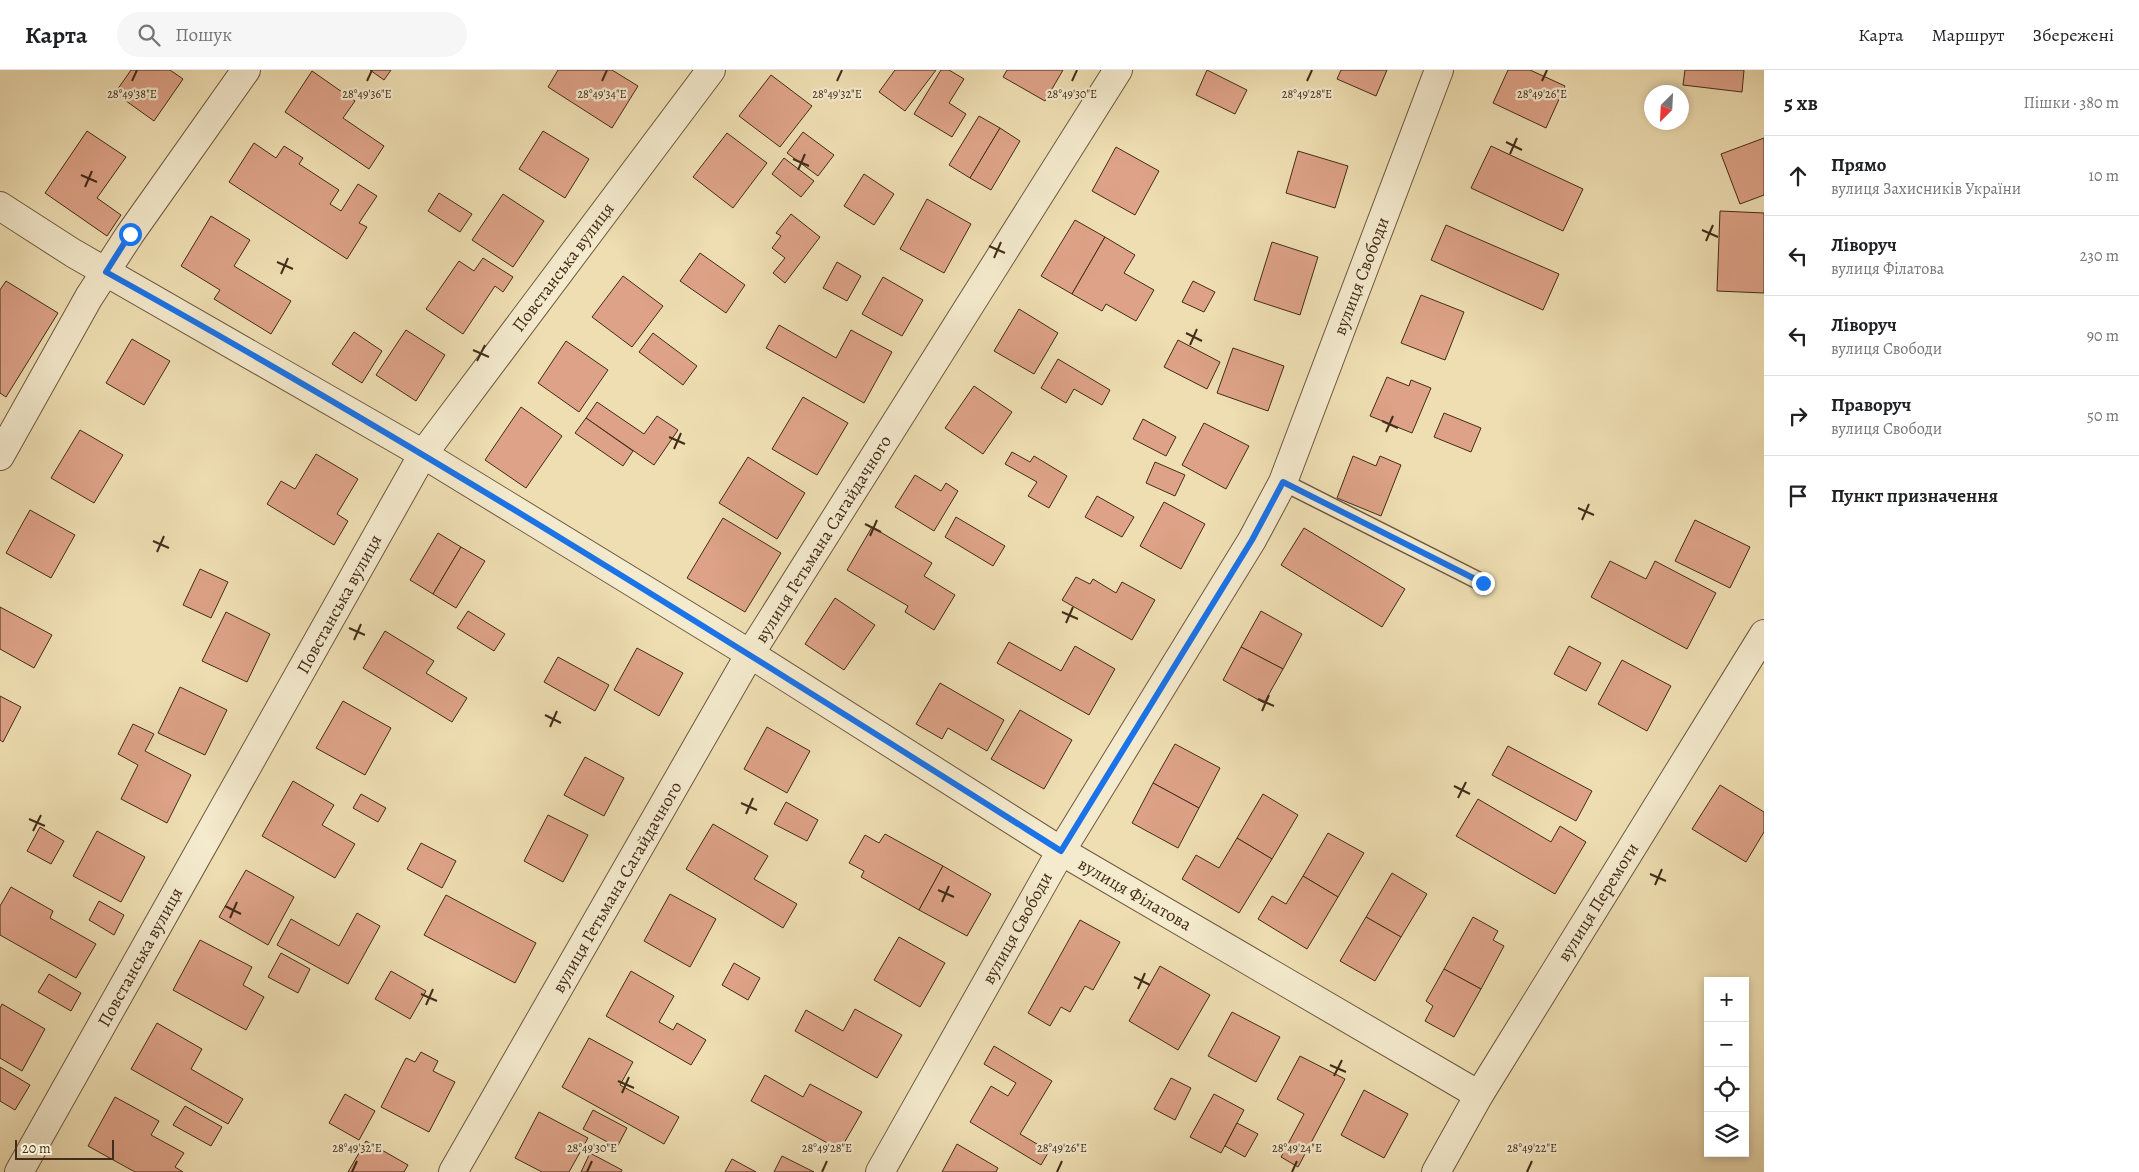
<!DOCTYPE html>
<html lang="uk">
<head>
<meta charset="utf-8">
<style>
  body { margin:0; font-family:Alegreya,serif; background:#f6f6f6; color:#202124 }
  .controls { position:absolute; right:15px; bottom:15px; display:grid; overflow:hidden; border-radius:0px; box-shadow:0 2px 8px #0003 }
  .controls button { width:45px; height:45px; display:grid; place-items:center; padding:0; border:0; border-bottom:1px solid #e0e0e0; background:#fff; color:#202124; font:25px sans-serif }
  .compass { position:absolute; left:1644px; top:15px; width:45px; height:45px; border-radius:50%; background:#fff; box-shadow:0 2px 8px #0003; rotate:204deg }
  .scale { position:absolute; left:15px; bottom:12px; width:99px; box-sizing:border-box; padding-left:5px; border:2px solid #432c19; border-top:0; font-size:14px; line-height:18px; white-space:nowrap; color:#432c19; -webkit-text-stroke:4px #f4eacd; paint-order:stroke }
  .stop { position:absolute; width:15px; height:15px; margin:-11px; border:4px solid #1a73e8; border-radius:50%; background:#fff }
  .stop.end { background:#1a73e8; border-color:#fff; box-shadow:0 1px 5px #0008 }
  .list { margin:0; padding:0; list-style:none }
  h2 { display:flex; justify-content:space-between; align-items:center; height:65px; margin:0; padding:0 20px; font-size:21px }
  h2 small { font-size:16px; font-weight:400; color:#757577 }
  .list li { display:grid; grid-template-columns:32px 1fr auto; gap:15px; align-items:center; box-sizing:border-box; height:80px; padding:0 20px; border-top:1px solid #e0e0e0 }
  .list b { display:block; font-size:19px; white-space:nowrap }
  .list p { margin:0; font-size:16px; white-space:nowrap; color:#757577 }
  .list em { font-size:16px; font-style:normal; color:#757577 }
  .icon { flex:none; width:28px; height:28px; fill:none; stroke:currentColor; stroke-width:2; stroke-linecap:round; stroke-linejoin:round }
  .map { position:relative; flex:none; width:1764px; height:1102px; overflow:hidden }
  header { display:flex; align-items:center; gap:30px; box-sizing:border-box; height:70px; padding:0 25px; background:#fff; border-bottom:1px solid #e0e0e0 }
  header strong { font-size:24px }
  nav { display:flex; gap:28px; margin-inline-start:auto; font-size:18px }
  .search { width:350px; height:45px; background:#f6f6f6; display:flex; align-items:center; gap:12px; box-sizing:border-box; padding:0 18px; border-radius:28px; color:#757577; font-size:19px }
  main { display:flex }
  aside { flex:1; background:#fff }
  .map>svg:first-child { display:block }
</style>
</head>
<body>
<header>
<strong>Карта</strong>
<div class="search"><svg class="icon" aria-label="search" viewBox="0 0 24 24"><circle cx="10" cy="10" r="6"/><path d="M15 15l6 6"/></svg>Пошук</div>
<nav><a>Карта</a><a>Маршрут</a><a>Збережені</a></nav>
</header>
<main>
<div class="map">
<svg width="1764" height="1102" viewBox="0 0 1764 1102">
  <rect width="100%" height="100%" fill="#eedeb2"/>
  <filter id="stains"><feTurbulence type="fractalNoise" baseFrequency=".004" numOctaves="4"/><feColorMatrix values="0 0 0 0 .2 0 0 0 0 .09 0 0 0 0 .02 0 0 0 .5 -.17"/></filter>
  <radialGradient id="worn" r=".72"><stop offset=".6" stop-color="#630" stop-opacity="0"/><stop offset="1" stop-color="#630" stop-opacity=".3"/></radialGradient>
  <g fill="#dda287" stroke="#432c19">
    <path d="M131,0H170L183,9L154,51L115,23Z"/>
    <path d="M370,0H391L384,10Z"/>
    <path d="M558,0H612L638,16L612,58L548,17Z"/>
    <path d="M895,0H936L905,41L879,22Z"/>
    <path d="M941,0H949L964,9L949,33L966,44L952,67L914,44Z"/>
    <path d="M1007,0H1063L1045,31L1003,7Z"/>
    <path d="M1207,0L1247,20L1235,44L1196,25Z"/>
    <path d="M1341,0H1387L1376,26L1337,9Z"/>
    <path d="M1508,0H1530L1565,16L1546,58L1493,33Z"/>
    <path d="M1685,0H1744L1742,22L1683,15Z"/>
    <path d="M312,1L355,31L343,48L384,76L369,99L285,42Z"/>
    <path d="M771,5L812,36L780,77L739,46Z"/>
    <path d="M979,46L1000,58L970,108L949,95Z"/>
    <path d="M1000,58L1020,71L991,120L970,108Z"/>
    <path d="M87,61L126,87L97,128L121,145L107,166L45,123Z"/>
    <path d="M543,61L589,89L565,128L519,99Z"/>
    <path d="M803,62L834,85L818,106L787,83Z"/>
    <path d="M727,63L767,93L733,138L693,107Z"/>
    <path d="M1764,68V125L1740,134L1721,84Z"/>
    <path d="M254,73L276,88L284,76L303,88L299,94L339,120L330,134L341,141L358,114L377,126L359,153L367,157L347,189L229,112Z"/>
    <path d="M1491,76L1583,119L1563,161L1471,118Z"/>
    <path d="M1116,77L1159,101L1135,145L1092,121Z"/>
    <path d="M1298,81L1348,96L1335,138L1286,123Z"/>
    <path d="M784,88L814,111L801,127L772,104Z"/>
    <path d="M864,104L894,124L874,155L844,136Z"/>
    <path d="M439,123L472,144L460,162L428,141Z"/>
    <path d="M503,124L544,151L513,197L472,170Z"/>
    <path d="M927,129L971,154L944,203L900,179Z"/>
    <path d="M1720,141L1764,143V223L1717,221Z"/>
    <path d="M791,144L820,167L785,213L773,203L785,188L772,178L781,166L776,163Z"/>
    <path d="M211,146L250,170L234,196L291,231L271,264L214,229L220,220L181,196Z"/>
    <path d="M1075,150L1105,167L1072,224L1041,206Z"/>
    <path d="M1446,155L1559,204L1543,240L1431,190Z"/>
    <path d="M1105,167L1135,185L1124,203L1154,220L1136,251L1106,234L1102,241L1072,224Z"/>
    <path d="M1272,172L1318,187L1300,245L1254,230Z"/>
    <path d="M700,183L745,215L726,243L680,211Z"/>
    <path d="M483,188L513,207L503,222L495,216L463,264L426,239L459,191L474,201Z"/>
    <path d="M837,192L861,206L847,231L823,218Z"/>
    <path d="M623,206L663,236L632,277L592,247Z"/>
    <path d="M883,207L923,230L902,266L862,244Z"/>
    <path d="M6,211L58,243L6,327L0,323V220Z"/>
    <path d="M1193,211L1215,222L1204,242L1182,232Z"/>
    <path d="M1421,225L1464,242L1445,290L1401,273Z"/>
    <path d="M1019,239L1058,263L1034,304L994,281Z"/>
    <path d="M779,255L836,288L851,260L892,282L864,333L766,278Z"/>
    <path d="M406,260L445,285L416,331L376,305Z"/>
    <path d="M354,262L382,281L362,313L332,294Z"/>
    <path d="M653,263L697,296L683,315L639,282Z"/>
    <path d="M132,269L170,291L144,335L106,313Z"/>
    <path d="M1178,270L1220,292L1207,319L1164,297Z"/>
    <path d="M566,271L608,300L579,342L538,313Z"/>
    <path d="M1233,278L1284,296L1268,341L1217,323Z"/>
    <path d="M1058,289L1110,320L1102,335L1074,319L1066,333L1041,318Z"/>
    <path d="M1387,307L1409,316L1411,310L1431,318L1412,363L1370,346Z"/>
    <path d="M974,316L1012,342L983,384L945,358Z"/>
    <path d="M803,327L848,353L817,405L772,379Z"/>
    <path d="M597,332L644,364L657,346L678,360L654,395L586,348Z"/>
    <path d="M521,337L562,366L526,418L485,390Z"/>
    <path d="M1444,343L1481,358L1471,382L1434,367Z"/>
    <path d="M586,348L633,381L623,396L575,363Z"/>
    <path d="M1143,349L1176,367L1166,386L1133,369Z"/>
    <path d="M1204,353L1249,376L1226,419L1182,395Z"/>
    <path d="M80,360L123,385L94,433L51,408Z"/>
    <path d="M1012,382L1030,392L1034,386L1067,406L1049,438L1028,426L1037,412L1005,394Z"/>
    <path d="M316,384L358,409L337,444L348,451L334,475L267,434L281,411L295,419Z"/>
    <path d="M1353,386L1376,396L1380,386L1401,395L1381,446L1337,428Z"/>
    <path d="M748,387L805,423L777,469L719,433Z"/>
    <path d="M1155,392L1185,405L1175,426L1146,413Z"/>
    <path d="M915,405L941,421L946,413L958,421L934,461L895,437Z"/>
    <path d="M1097,426L1134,447L1122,467L1085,447Z"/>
    <path d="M1164,432L1205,454L1181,499L1140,476Z"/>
    <path d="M30,440L75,465L51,508L6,483Z"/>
    <path d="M956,447L1005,476L993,496L945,467Z"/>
    <path d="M723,448L781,483L745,542L687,508Z"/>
    <path d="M1695,450L1750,477L1730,518L1675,491Z"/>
    <path d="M872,457L932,493L924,506L955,525L934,560L905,542L908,536L847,500Z"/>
    <path d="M1304,458L1405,519L1382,557L1281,495Z"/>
    <path d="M438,463L461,477L433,524L410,510Z"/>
    <path d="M461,477L485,491L456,538L433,524Z"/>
    <path d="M1610,491L1646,509L1655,491L1716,523L1687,579L1591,527Z"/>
    <path d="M200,499L228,512L211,548L183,535Z"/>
    <path d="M1076,507L1090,514L1093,509L1116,523L1122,512L1155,530L1132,570L1062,530Z"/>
    <path d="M835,528L875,555L844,600L805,574Z"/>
    <path d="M0,537L52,565L34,598L0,579Z"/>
    <path d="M468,541L505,564L494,581L457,558Z"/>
    <path d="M1261,541L1302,564L1283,599L1241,577Z"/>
    <path d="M226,542L270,564L247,612L202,591Z"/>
    <path d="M385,561L434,591L426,603L467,628L452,652L363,598Z"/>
    <path d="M1009,572L1061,601L1075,576L1115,599L1089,645L997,593Z"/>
    <path d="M1569,576L1601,593L1586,621L1554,604Z"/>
    <path d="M1241,577L1283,599L1264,633L1223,610Z"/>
    <path d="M637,578L683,603L659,646L614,620Z"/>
    <path d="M558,587L609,615L595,641L544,612Z"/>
    <path d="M1622,590L1671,616L1647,661L1598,634Z"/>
    <path d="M940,613L1004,650L987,681L948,658L942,669L916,654Z"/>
    <path d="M180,617L227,640L205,685L158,663Z"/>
    <path d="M0,626L21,637L3,672L0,670Z"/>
    <path d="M343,631L391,658L365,705L316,678Z"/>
    <path d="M1020,640L1072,670L1044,719L991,689Z"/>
    <path d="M133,654L154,664L145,681L191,705L167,753L121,729L138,695L118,684Z"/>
    <path d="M767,657L810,681L787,723L744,699Z"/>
    <path d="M1175,674L1220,698L1199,738L1153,713Z"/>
    <path d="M1508,676L1592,721L1576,751L1492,705Z"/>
    <path d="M585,687L624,708L604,746L564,725Z"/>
    <path d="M293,711L334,735L322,755L355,774L335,808L262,766Z"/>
    <path d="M1153,713L1199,738L1178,778L1132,753Z"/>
    <path d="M1720,715L1764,742V762L1746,792L1692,759Z"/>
    <path d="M361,724L386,738L378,752L353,738Z"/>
    <path d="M1263,724L1298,745L1272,789L1237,768Z"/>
    <path d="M1478,729L1551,772L1560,756L1586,772L1555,824L1456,766Z"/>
    <path d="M786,732L818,750L807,771L774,754Z"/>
    <path d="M548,745L588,765L563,812L524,791Z"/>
    <path d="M713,754L768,786L754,809L797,834L783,858L686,799Z"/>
    <path d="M40,757L64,771L51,794L27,781Z"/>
    <path d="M97,761L145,787L121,832L73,806Z"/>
    <path d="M1328,763L1364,783L1338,827L1303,806Z"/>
    <path d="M885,764L943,796L919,840L861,807L864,801L849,793L865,765L879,773Z"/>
    <path d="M1237,768L1272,789L1239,843L1182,809L1196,785L1219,798Z"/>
    <path d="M421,773L456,791L442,818L407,799Z"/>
    <path d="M943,796L991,824L967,866L919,840Z"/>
    <path d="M246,800L294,827L268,875L219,847Z"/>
    <path d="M1392,803L1427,824L1401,867L1366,847Z"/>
    <path d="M1303,806L1338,827L1307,879L1258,849L1272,826L1286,834Z"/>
    <path d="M11,817L53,841L50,848L96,874L76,908L0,865V836Z"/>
    <path d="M670,824L716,849L690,897L644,871Z"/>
    <path d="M446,825L536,873L515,913L424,865Z"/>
    <path d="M99,831L124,845L114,865L89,850Z"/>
    <path d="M357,843L380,856L348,914L277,875L291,849L339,876Z"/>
    <path d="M1366,847L1401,867L1375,911L1340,891Z"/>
    <path d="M1473,847L1498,861L1493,870L1504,876L1481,919L1444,899Z"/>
    <path d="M1080,850L1120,872L1093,920L1085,916L1070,942L1061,937L1050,956L1028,943Z"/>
    <path d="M899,867L945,893L920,937L874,910Z"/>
    <path d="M200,870L252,897L243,915L264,927L246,960L173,920Z"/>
    <path d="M281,883L310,899L298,923L268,907Z"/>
    <path d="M734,893L760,908L748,930L722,915Z"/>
    <path d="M1160,896L1210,925L1178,980L1129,951Z"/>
    <path d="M1444,899L1481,919L1454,967L1425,951L1433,936L1426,931Z"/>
    <path d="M391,901L426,921L410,949L375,929Z"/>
    <path d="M631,901L674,926L659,952L673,960L677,953L706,970L691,995L606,946Z"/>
    <path d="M49,904L81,923L71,941L38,922Z"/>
    <path d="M2,934L45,959L22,1001L0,988V938Z"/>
    <path d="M855,939L902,965L877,1008L795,961L806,940L843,961Z"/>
    <path d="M1232,942L1280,967L1256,1012L1208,986Z"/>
    <path d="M157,953L202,979L191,999L243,1029L228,1054L131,999Z"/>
    <path d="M589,968L633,992L620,1015L679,1047L664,1074L562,1017Z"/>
    <path d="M994,976L1052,1011L1020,1064L1049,1081L1041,1095L970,1052L991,1016L1008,1026L1016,1013L984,994Z"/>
    <path d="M421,982L438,991L433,1001L455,1012L429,1062L381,1037L406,988L415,992Z"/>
    <path d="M1300,986L1345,1009L1298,1097L1281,1087L1304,1044L1277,1029Z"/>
    <path d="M0,997L30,1015L15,1040L0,1031Z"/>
    <path d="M765,1005L803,1027L810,1014L862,1042L840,1080L751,1031Z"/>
    <path d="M1171,1008L1191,1018L1175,1050L1154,1039Z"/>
    <path d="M1364,1020L1408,1044L1384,1088L1341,1065Z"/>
    <path d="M345,1024L375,1041L359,1070L329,1053Z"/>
    <path d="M1214,1024L1244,1040L1221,1083L1190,1067Z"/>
    <path d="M115,1027L159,1051L151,1065L184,1083L175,1097L183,1102H135L88,1076Z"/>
    <path d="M185,1036L222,1057L211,1076L173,1055Z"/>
    <path d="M593,1040L627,1058L617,1077L583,1059Z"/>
    <path d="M539,1042L588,1068L569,1102H542L515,1088Z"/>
    <path d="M1237,1053L1258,1064L1245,1087L1225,1076Z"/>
    <path d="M366,1071L408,1095L404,1102H348Z"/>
    <path d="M957,1074L998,1098L996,1102H942Z"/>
    <path d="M590,1083L622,1100L621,1102H581Z"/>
    <path d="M782,1086L814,1102H774Z"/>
    <path d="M732,1089L756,1102H725Z"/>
  </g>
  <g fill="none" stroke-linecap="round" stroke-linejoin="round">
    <g stroke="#6e583f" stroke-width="19">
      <path id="lane" d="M1283,412L1483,513"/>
    </g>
    <g stroke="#6e583f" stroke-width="30">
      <g id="street">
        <path d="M0,136L73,183L423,384L750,584L1061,781L1479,1025"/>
        <path d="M0,386L89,227L130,164L246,0"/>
        <path d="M19,1102L423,384L711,0"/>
        <path d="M453,1102L750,584L1118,0"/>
        <path d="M880,1102L1061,781L1252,470L1283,412L1439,0"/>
        <path d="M1436,1102L1479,1025L1764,564"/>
      </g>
    </g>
    <use href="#lane" stroke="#f4eacd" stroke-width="16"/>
    <use href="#street" stroke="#f4eacd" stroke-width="28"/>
  </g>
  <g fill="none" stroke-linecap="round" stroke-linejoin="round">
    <path stroke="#1a73e8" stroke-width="6" d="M130,164L106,202C431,382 746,582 1061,781L1252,470L1283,412L1483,513"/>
  </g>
  <path fill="none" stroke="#432c19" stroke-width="2" d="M132,11L137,0M367,11L372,0M602,11L607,0M837,11L842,0M1072,11L1077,0M1307,11L1312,0M1542,11L1547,0M1506,72L1522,80M1510,84L1517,68M793,89L809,96M798,100L805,84M81,105L97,112M85,117L92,101M1702,160L1718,167M1706,171L1713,155M989,176L1005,183M994,188L1001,172M277,192L293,199M281,204L288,188M1186,263L1202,271M1190,275L1197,259M473,280L489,287M477,291L485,275M1382,351L1398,358M1386,362L1393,346M669,367L685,374M674,379L681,363M1578,438L1594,445M1582,450L1589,434M865,454L881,462M870,466L877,450M153,471L169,478M157,482L164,466M1062,542L1078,549M1066,553L1073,537M349,558L365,565M354,570L361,554M1258,629L1274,636M1262,641L1269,625M545,645L561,653M550,657L557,641M1454,716L1470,724M1458,728L1466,712M741,733L757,740M746,744L753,728M29,749L45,756M33,761L41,745M1650,804L1666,811M1655,815L1662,799M938,820L954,827M942,832L949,816M225,836L241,844M230,848L237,832M1134,907L1150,915M1138,919L1145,903M421,924L437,931M426,935L433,919M1330,995L1346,1002M1334,1006L1342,990M618,1011L634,1018M622,1023L629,1007M352,1102L357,1091M587,1102L592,1091M822,1102L827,1091M1057,1102L1062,1091M1292,1102L1297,1091M1527,1102L1532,1091"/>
  <g text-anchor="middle" stroke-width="4.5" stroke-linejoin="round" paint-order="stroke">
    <g font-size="18" fill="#432c19" stroke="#f4eacd">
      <text transform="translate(563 197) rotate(-53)" y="6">Повстанська вулиця</text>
      <text transform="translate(1361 206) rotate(-69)" y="6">вулиця Свободи</text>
      <text transform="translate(823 469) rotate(-58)" y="6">вулиця Гетьмана Сагайдачного</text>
      <text transform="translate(339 534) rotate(-61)" y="6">Повстанська вулиця</text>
      <text transform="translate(617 817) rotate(-60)" y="6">вулиця Гетьмана Сагайдачного</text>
      <text transform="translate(1135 824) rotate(30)" y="6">вулиця Філатова</text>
      <text transform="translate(1598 832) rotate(-58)" y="6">вулиця Перемоги</text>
      <text transform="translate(1017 858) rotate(-61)" y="6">вулиця Свободи</text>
      <text transform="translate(140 887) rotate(-61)" y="6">Повстанська вулиця</text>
    </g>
  </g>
  <g font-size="12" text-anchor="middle" fill="#432c19" stroke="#f4eacd" stroke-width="4.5" stroke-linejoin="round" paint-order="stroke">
    <text x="132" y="28">28°49'38"E</text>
    <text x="367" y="28">28°49'36"E</text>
    <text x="602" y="28">28°49'34"E</text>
    <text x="837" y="28">28°49'32"E</text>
    <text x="1072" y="28">28°49'30"E</text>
    <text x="1307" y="28">28°49'28"E</text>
    <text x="1542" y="28">28°49'26"E</text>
    <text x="357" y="1082">28°49'32"E</text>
    <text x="592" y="1082">28°49'30"E</text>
    <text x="827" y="1082">28°49'28"E</text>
    <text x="1062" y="1082">28°49'26"E</text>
    <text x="1297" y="1082">28°49'24"E</text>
    <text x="1532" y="1082">28°49'22"E</text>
  </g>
  <rect width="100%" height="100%" filter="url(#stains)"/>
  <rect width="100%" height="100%" fill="url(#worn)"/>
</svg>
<div class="controls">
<button>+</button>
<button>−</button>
<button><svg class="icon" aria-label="locate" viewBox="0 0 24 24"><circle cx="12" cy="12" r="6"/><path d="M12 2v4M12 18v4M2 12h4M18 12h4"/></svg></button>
<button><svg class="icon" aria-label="layers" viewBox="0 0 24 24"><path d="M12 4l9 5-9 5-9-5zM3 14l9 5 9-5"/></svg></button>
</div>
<svg class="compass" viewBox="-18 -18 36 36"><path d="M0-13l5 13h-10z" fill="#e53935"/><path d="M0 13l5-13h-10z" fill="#757577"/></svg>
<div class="scale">20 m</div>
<div class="stop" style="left:130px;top:164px"></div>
<div class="stop end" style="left:1483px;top:513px"></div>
</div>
<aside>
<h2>5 хв<small>Пішки · 380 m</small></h2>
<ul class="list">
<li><svg class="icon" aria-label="ahead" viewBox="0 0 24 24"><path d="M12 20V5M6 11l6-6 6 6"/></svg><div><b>Прямо</b><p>вулиця Захисників України</p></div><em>10 m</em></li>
<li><svg class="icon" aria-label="left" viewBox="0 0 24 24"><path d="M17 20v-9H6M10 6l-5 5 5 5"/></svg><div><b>Ліворуч</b><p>вулиця Філатова</p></div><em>230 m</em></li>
<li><svg class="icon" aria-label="left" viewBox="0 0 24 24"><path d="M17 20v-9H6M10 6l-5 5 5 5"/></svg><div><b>Ліворуч</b><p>вулиця Свободи</p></div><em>90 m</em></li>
<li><svg class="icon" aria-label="right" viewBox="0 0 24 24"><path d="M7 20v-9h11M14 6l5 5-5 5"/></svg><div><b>Праворуч</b><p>вулиця Свободи</p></div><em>50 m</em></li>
<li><svg class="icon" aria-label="arrive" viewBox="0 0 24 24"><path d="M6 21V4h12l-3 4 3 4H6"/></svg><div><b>Пункт призначення</b></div></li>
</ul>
</aside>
</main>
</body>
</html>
